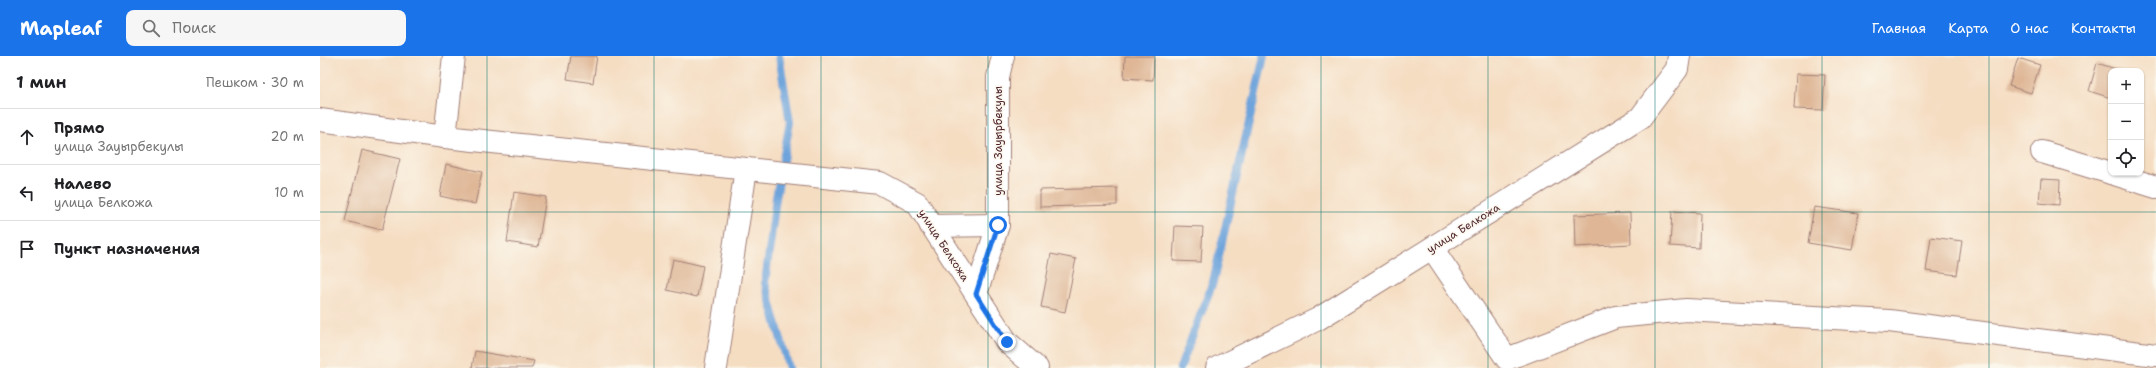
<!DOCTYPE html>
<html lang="ru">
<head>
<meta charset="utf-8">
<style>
  body { margin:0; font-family:"Shantell Sans",sans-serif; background:#f6f6f6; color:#202124 }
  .controls { position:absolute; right:12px; top:12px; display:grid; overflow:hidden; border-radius:8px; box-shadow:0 1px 3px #0004 }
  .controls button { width:36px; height:36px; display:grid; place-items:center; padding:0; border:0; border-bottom:1px solid #e0e0e0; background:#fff; color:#202124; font:20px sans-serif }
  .stop { position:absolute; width:12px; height:12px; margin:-9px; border:3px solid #1a73e8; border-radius:50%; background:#fff }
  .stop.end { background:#1a73e8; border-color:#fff; box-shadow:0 1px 4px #0008 }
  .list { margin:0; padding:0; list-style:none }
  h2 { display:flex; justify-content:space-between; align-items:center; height:52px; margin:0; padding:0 16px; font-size:17px }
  h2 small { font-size:13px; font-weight:400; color:#757577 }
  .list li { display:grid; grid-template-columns:26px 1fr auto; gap:12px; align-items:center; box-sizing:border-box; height:56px; padding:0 16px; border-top:1px solid #e0e0e0 }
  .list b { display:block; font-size:15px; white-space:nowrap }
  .list p { margin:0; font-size:13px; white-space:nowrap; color:#757577 }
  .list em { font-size:13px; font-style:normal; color:#757577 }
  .icon { flex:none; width:22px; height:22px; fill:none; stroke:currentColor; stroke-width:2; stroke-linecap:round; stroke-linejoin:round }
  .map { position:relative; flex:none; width:1836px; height:312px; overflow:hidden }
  header { display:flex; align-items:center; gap:24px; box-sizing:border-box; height:56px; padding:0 20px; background:#1a73e8; color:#fff }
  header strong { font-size:19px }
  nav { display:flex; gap:22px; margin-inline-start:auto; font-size:14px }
  .search { width:280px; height:36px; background:#f6f6f6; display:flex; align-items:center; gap:10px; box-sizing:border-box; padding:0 14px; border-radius:8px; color:#757577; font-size:15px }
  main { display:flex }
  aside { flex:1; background:#fff }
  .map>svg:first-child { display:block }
</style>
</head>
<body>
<header>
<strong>Mapleaf</strong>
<div class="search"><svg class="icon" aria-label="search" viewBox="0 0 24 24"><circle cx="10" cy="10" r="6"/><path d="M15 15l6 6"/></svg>Поиск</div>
<nav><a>Главная</a><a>Карта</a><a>О нас</a><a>Контакты</a></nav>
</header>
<main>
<aside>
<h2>1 мин<small>Пешком · 30 m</small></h2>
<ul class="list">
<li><svg class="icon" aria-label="ahead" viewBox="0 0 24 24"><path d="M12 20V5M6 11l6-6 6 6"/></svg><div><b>Прямо</b><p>улица Зауырбекулы</p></div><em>20 m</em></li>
<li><svg class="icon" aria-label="left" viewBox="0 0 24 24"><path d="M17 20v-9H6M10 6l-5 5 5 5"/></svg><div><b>Налево</b><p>улица Белкожа</p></div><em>10 m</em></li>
<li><svg class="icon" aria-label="arrive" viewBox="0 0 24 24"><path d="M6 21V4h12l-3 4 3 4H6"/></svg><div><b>Пункт назначения</b></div></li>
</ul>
</aside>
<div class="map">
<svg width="1836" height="312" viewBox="0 0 1836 312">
  <rect width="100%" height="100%" fill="#fbf7ec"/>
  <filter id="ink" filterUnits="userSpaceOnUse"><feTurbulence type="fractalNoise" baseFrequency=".025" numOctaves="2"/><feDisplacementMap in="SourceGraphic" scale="8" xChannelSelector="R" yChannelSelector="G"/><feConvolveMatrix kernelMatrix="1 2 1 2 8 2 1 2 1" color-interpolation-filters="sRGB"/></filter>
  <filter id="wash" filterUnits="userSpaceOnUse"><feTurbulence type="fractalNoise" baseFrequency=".012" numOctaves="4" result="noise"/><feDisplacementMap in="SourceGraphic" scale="16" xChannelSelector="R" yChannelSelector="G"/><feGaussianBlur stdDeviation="0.9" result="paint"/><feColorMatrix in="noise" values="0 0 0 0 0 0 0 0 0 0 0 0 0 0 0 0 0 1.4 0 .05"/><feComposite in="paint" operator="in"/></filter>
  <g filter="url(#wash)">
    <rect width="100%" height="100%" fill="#f5ddc2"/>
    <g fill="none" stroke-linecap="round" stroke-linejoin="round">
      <g stroke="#6ea4db" stroke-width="8">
        <path d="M459,0L470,66L456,142L445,227L469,312"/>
        <path d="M860,312L893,226L944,0"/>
      </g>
    </g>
    <g id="blocks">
      <g fill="#dfb797">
        <path d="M251,0H277L273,27L247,23Z"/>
        <path d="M805,0H834L833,24L804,22Z"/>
        <path d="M1698,2L1720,9L1711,37L1689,30Z"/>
        <path d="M1777,7L1802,15H1791V42L1769,35Z"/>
        <path d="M1476,18L1505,19L1503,54L1474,53Z"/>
        <path d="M42,94L80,103L62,174L25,165Z"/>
        <path d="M126,108L162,116L155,148L120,140Z"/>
        <path d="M1721,123L1740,124L1739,149L1719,147Z"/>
        <path d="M797,132V149L720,151V134Z"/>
        <path d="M194,136L226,141L218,191L187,186Z"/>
        <path d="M1494,151L1538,157L1532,194L1488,187Z"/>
        <path d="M1352,155L1380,157L1379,192L1350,190Z"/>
        <path d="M1310,157L1311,188L1255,191L1254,159Z"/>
        <path d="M855,170L883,171L881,206L853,205Z"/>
        <path d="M1611,181L1642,185L1637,219L1606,215Z"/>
        <path d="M731,198L756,203L745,256L721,251Z"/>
        <path d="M353,203L383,210L377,241L347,234Z"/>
        <path d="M155,295L214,305L212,312H152Z"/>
      </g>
    </g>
  </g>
  <g filter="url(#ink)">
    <use href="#blocks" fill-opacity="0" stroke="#a07e76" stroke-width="1"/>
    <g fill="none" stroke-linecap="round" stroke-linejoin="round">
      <g stroke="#a07e76" stroke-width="24">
        <g id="street">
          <path d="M0,64L125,81L560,127L597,147L687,286L717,312"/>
          <path d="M125,81L134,0"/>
          <path d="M1722,96L1791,117"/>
          <path d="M1791,117L1836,131"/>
          <path d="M611,170L678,169"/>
          <path d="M1112,192L1187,303L1296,261L1366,254L1569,265L1836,299"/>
          <path d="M656,238L678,169V21L683,0"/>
          <path d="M396,312L426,113"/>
          <path d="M897,312L998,263L1320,62L1357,13L1359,0"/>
        </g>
      </g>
      <use href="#street" stroke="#fff" stroke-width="22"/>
    </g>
  </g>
  <g fill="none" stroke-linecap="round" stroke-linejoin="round" filter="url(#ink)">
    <path stroke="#1a73e8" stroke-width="5" d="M678,169L656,238L687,286"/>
  </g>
  <path fill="none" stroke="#0f766e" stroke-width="1" stroke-opacity="0.55" d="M167,0V312M334,0V312M501,0V312M668,0V312M835,0V312M1001,0V312M1168,0V312M1335,0V312M1502,0V312M1669,0V312M0,156H1836"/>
  <g text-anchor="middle" stroke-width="3" stroke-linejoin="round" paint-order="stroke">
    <g font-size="11" fill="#4a1f2b" stroke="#fbf7ec">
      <text transform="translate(678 85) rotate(-90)" y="4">улица Зауырбекулы</text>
      <text transform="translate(1143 172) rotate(-32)" y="4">улица Белкожа</text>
      <text transform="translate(624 189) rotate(57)" y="4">улица Белкожа</text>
    </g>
  </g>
</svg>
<div class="controls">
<button>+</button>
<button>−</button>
<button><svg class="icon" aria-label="locate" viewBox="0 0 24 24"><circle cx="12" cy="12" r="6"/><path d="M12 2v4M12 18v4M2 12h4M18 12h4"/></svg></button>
</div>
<div class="stop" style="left:678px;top:169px"></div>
<div class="stop end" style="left:687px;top:286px"></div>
</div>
</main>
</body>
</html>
